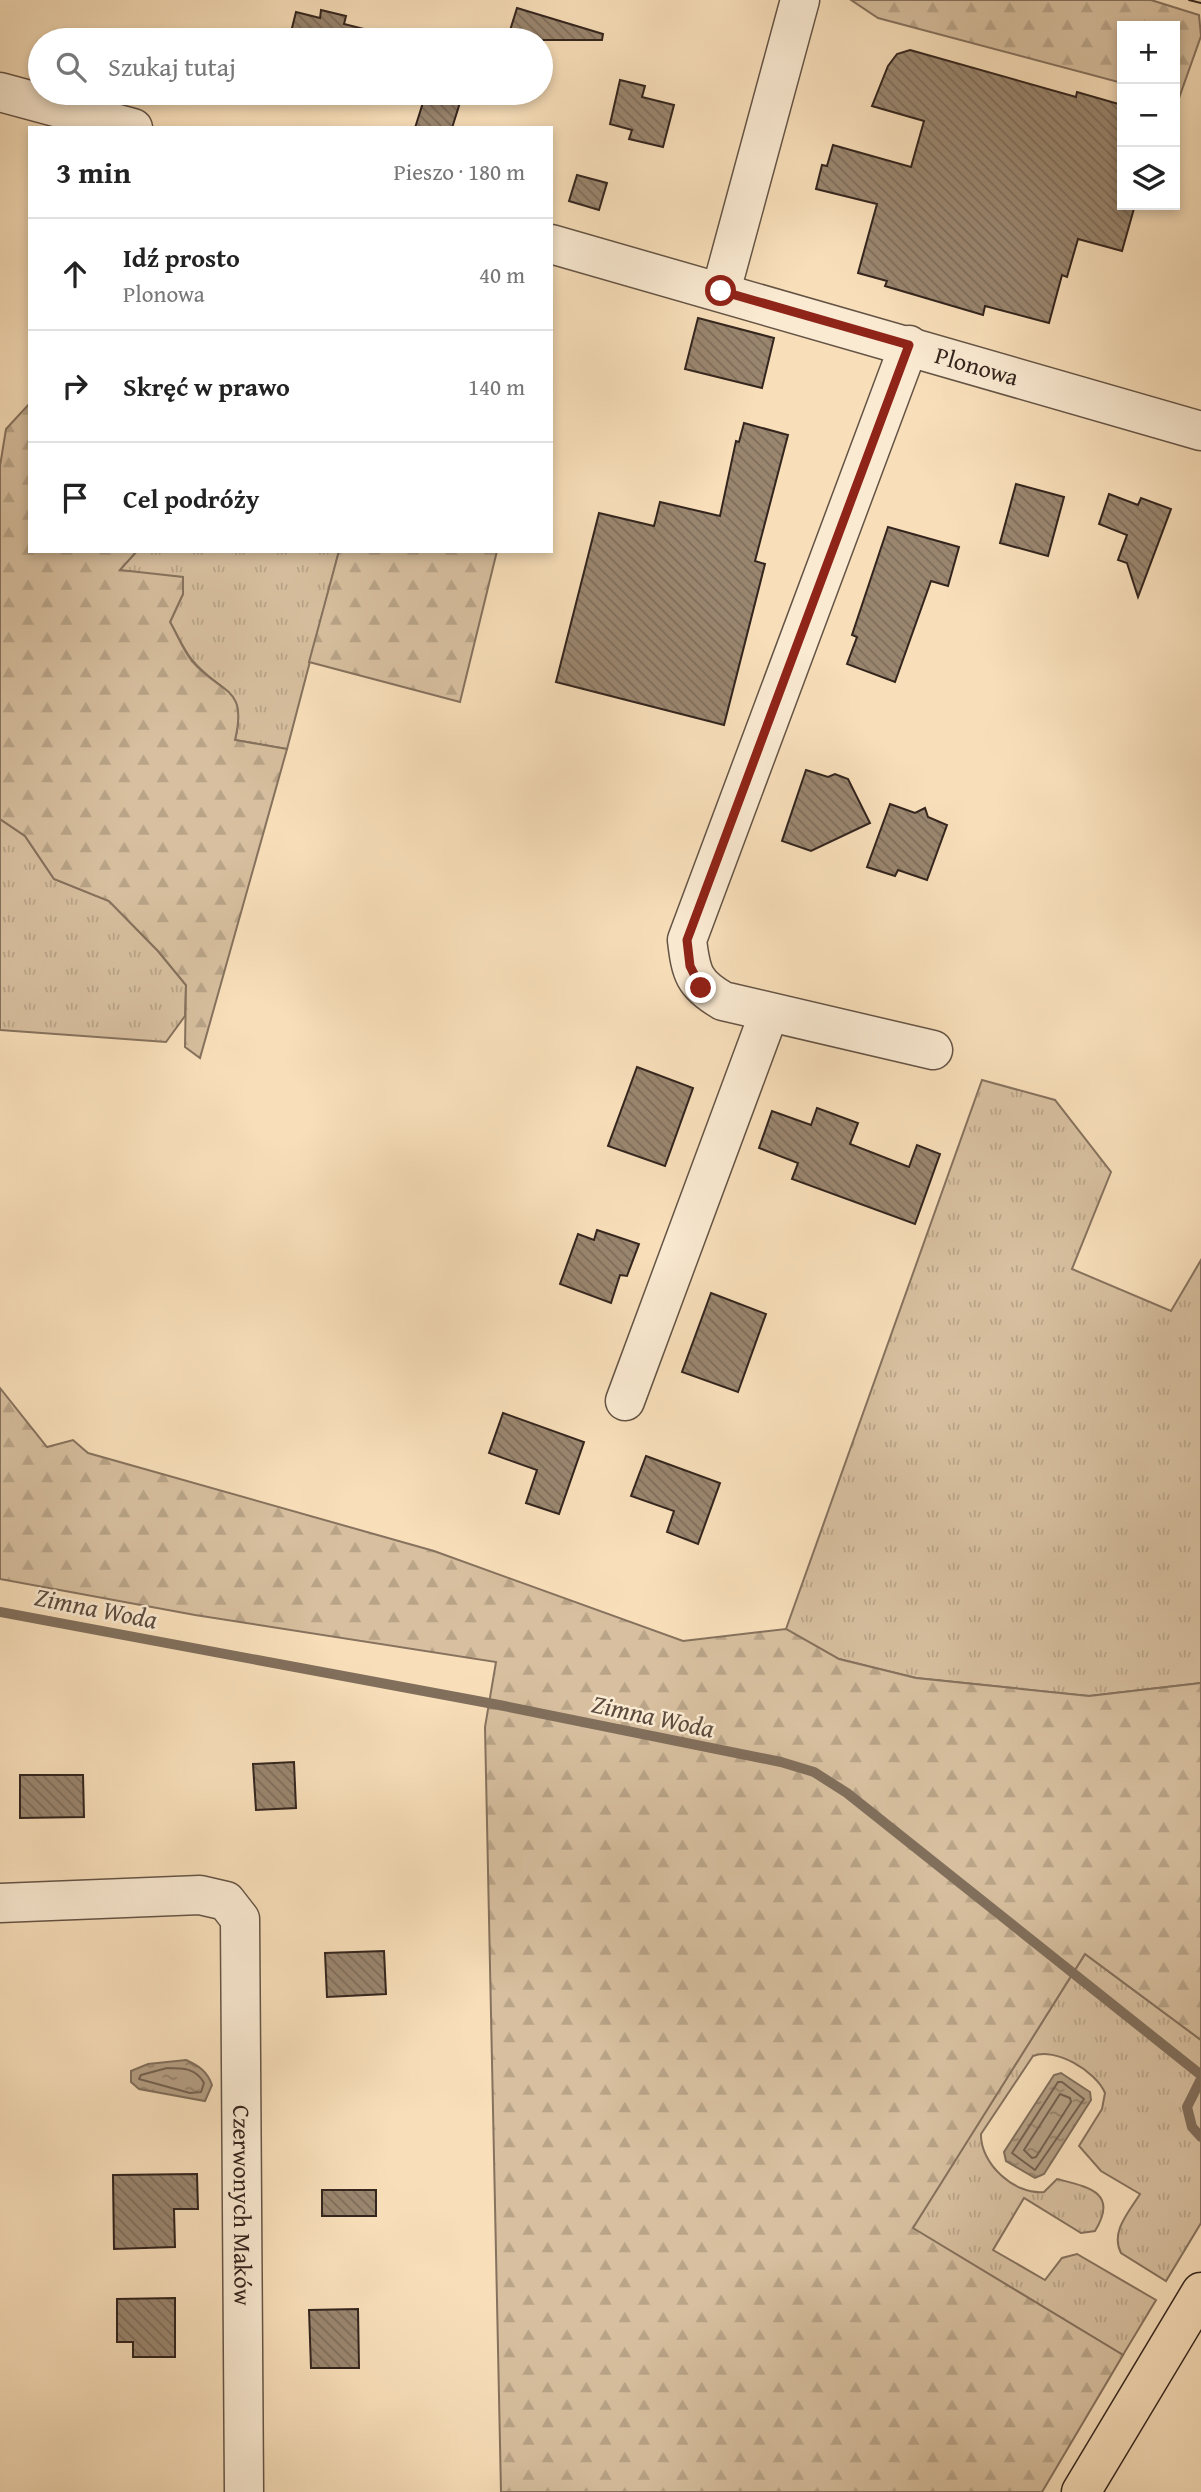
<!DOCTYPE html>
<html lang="pl">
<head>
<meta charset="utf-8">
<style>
  body { margin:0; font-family:"Gentium Book Plus",serif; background:#f2f2f2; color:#222 }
  .controls { position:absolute; right:21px; top:21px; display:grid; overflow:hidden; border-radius:0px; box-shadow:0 4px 10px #0003 }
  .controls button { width:63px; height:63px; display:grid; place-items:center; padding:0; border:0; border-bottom:2px solid #e0e0e0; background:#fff; color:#222; font:35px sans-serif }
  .stop { position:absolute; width:21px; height:21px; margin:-16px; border:5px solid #8f2418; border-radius:50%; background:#fff }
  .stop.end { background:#8f2418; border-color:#fff; box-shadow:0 2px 7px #0008 }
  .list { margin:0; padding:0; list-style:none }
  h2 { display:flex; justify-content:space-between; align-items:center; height:91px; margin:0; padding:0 28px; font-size:30px }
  h2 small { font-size:23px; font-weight:400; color:#767676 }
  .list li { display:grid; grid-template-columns:46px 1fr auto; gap:21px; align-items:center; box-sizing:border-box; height:112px; padding:0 28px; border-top:2px solid #e0e0e0 }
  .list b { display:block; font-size:26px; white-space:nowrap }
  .list p { margin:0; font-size:23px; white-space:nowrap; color:#767676 }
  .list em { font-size:23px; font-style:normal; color:#767676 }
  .icon { flex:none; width:38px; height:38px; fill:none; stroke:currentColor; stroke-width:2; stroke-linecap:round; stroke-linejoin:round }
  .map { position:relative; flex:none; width:1201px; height:2492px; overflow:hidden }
  .search { position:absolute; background:#fff; box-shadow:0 4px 10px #0003; left:28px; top:28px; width:525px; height:77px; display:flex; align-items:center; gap:18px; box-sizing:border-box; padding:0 24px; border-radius:38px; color:#767676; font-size:26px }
  .panel { position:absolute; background:#fff; box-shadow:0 4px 10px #0003; left:28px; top:126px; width:525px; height:427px; border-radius:0px }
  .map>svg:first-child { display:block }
</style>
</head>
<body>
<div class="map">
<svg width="1201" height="2492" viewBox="0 0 1201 2492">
  <defs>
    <pattern id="grass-tufts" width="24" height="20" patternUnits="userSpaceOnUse" patternTransform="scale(1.75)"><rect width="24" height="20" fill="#d7bf9f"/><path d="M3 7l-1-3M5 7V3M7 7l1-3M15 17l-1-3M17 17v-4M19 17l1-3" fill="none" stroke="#b9a488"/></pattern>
    <pattern id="forest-firs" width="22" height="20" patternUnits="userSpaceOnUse" patternTransform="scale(1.75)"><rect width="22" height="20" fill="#d7bf9f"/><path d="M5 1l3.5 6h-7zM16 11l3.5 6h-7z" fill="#b9a488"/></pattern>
    <pattern id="water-ripples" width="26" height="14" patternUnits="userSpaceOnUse" patternTransform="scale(1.75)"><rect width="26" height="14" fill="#b5a085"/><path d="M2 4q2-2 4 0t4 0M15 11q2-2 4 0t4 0" fill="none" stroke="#94826c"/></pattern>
    <pattern id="building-back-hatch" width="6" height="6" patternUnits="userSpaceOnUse" patternTransform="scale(1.75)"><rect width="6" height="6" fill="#9a866f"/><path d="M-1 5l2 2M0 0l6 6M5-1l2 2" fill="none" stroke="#7e6d5b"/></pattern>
  </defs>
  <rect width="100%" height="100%" fill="#f8dfba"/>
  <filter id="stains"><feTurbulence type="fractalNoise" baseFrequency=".00286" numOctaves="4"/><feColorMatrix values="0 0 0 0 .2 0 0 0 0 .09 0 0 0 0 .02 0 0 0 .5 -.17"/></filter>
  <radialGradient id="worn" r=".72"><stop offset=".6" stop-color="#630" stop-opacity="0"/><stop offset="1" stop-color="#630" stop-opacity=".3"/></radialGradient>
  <g fill="url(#grass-tufts)" stroke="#86725e" stroke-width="2">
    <path d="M137,551H339L287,749L235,740C248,687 220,694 192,660C183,649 177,634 170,622L183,594L119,570Z"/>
    <path d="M0,819L25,836L54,879L109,901L158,951L186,985L185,1016L166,1042L0,1030Z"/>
    <path d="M982,1080L1055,1100L1111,1172L1072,1269L1171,1311L1201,1260V1683L1089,1696L916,1678L839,1659L786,1629Z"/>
    <path d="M1085,1954L1201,2040V2223L1166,2281L1121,2253C1110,2232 1129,2212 1140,2194L1101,2171L1079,2146L1102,2109L1105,2093C1096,2071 1055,2047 1033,2056L981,2134C980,2163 1014,2195 1044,2192L1057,2179C1088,2187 1119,2192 1095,2231L1081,2233L1024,2198L993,2250L1045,2280L1062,2258L1077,2254L1156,2300L1123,2355L912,2228Z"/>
  </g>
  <g fill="url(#forest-firs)" stroke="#86725e" stroke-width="2">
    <path d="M851,0H1151L1199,15L1201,36L1179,98L1175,97V26H1122V83L878,18Z"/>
    <path d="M30,403V551H137L120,570L183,577V594L170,622C177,634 183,650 192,661C221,695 248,685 235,740L287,749L200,1058L185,1047L186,985L158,951L109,901L54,879L25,836L0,819V466L6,429Z"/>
    <path d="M339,551H497L460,702L309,662Z"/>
    <path d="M0,1388L47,1447L73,1440L88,1453L434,1551L683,1641L786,1629L839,1659L916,1678L1089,1696L1201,1683V2040L1085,1954L913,2228L1123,2355L1042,2492H501L485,1727L496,1662L195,1615L0,1579Z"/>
  </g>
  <g fill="url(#water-ripples)" stroke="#816f5c" stroke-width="2">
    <path d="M186,2060C199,2066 207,2071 212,2085L205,2101L139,2089L131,2082V2071L148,2064Z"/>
    <path d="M1061,2073L1090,2092L1091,2100L1044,2174L1035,2178L1006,2161L1004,2152L1054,2075Z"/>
  </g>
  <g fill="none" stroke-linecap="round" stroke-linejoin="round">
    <g stroke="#746252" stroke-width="2">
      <path d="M167,2068C183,2068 196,2068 204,2083L201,2092L190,2093L139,2079L141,2075Z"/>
      <path d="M1058,2082H1062L1084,2099L1035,2170L1012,2153Z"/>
      <path d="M1060,2094L1070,2098L1071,2102L1036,2157L1032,2158L1024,2150Z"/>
    </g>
    <g stroke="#816f5c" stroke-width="10">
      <path d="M0,1612L499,1705L781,1762L814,1772L847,1793L1201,2075"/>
      <path d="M1201,2079L1187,2107L1192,2127L1201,2137"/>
    </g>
  </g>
  <g fill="url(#building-back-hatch)" stroke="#34251e" stroke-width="2">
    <path d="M517,8L603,34L602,40H507Z"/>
    <path d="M321,10L346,16L344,24L372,31L371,40H289L296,12L320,18Z"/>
    <path d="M910,50L1076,97L1077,92L1122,105V205H1135L1122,251L1078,239L1067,277L1062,275L1049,323L985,306L983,315L885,286L887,281L858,273L877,204L816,189L822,165L827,166L833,145L911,167L924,121L872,106L888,66L897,54Z"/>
    <path d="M620,80L645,86L642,97L674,105L663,147L629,139L632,130L610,124Z"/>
    <path d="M426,93H463L452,128H415Z"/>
    <path d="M577,175L607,183L599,210L569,201Z"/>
    <path d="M698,318L774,338L762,388L685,369Z"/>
    <path d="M744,423L788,435L755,561L765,564L724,725L556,682L599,513L654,526L660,502L720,516L736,441L739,442Z"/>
    <path d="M1016,484L1064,497L1048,556L1000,543Z"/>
    <path d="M1109,494L1138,505L1141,498L1171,509L1138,597L1127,563L1118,560L1127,535L1099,524Z"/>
    <path d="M888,527L959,547L948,586L931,581L895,682L847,664L857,637L852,635Z"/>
    <path d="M806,770L828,777L835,774L848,779L870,823L811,851L782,841Z"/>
    <path d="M890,804L915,813L925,808L928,817L947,825L927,880L898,870L895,876L867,867Z"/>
    <path d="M637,1067L693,1088L665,1166L608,1146Z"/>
    <path d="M817,1108L858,1123L850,1144L909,1167L917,1145L940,1154L915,1224L792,1179L798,1163L759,1148L772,1111L811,1125Z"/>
    <path d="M597,1230L639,1244L627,1276L620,1275L611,1303L560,1284L578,1234L594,1240Z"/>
    <path d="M711,1293L766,1314L738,1392L682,1372Z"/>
    <path d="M503,1413L584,1442L559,1514L526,1503L537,1470L489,1453Z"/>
    <path d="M646,1456L720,1483L698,1544L667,1532L674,1511L631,1496Z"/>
    <path d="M294,1762L296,1808L256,1810L253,1764Z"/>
    <path d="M20,1775H83L84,1817L20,1818Z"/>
    <path d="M384,1951L386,1994L327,1997L325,1953Z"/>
    <path d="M197,2174L198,2209H174L175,2247L114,2249L113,2175Z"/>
    <rect x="322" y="2190" width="54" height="26"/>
    <path d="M175,2298V2357H133V2342H117V2299Z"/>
    <path d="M358,2309L359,2368H311L309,2310Z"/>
  </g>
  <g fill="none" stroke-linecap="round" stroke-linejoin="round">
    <g stroke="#655445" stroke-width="41">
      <g id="minor">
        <path d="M0,92L133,128"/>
        <path id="s1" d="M551,244L1201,431"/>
        <path d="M721,291L800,0"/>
        <path d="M909,345L687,940C691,974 694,984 723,1001L933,1050"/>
        <path d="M625,1401L769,1013"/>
        <path id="s2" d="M0,1903L200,1895L226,1901L240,1919L244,2492"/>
      </g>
    </g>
    <g stroke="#34251e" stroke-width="41">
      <path id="major" d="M1081,2492L1201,2292"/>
    </g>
    <use href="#minor" stroke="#faead2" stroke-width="38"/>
    <use href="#major" stroke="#f8dfba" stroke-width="38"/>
    <path stroke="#34251e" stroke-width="2" d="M1189,0L1201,3"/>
  </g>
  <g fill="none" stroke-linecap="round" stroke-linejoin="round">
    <path stroke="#8f2418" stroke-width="9" d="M701,988L690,966L687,940L909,345L721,291"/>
  </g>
  <g text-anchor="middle" stroke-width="5" stroke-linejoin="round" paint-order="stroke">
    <g font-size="24" fill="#34251e" stroke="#faead2">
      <text dy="8" stroke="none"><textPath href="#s1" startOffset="443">Plonowa</textPath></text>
      <text dy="8" stroke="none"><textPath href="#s2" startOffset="536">Czerwonych Maków</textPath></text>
    </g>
    <g font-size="26" font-style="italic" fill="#5b4a3d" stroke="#faead2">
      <text transform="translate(96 1608) rotate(11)" y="9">Zimna Woda</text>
      <text transform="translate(653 1716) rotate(12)" y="9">Zimna Woda</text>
    </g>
  </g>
  <rect width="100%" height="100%" filter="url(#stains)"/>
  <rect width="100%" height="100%" fill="url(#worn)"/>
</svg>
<div class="controls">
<button>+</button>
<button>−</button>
<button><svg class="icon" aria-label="layers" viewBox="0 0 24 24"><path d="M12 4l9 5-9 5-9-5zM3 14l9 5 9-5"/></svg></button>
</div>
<div class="stop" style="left:721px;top:291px"></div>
<div class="stop end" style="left:701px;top:988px"></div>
<div class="search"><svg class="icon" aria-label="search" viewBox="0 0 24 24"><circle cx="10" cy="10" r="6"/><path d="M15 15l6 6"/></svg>Szukaj tutaj</div>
<section class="panel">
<h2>3 min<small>Pieszo · 180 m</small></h2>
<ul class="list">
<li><svg class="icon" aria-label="ahead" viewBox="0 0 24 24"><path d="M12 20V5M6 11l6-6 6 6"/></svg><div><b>Idź prosto</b><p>Plonowa</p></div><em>40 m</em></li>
<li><svg class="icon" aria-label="right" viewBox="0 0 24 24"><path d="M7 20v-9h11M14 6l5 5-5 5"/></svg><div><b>Skręć w prawo</b></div><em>140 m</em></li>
<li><svg class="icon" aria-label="arrive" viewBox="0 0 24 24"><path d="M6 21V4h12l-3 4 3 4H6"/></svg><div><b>Cel podróży</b></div></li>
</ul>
</section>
</div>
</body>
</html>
